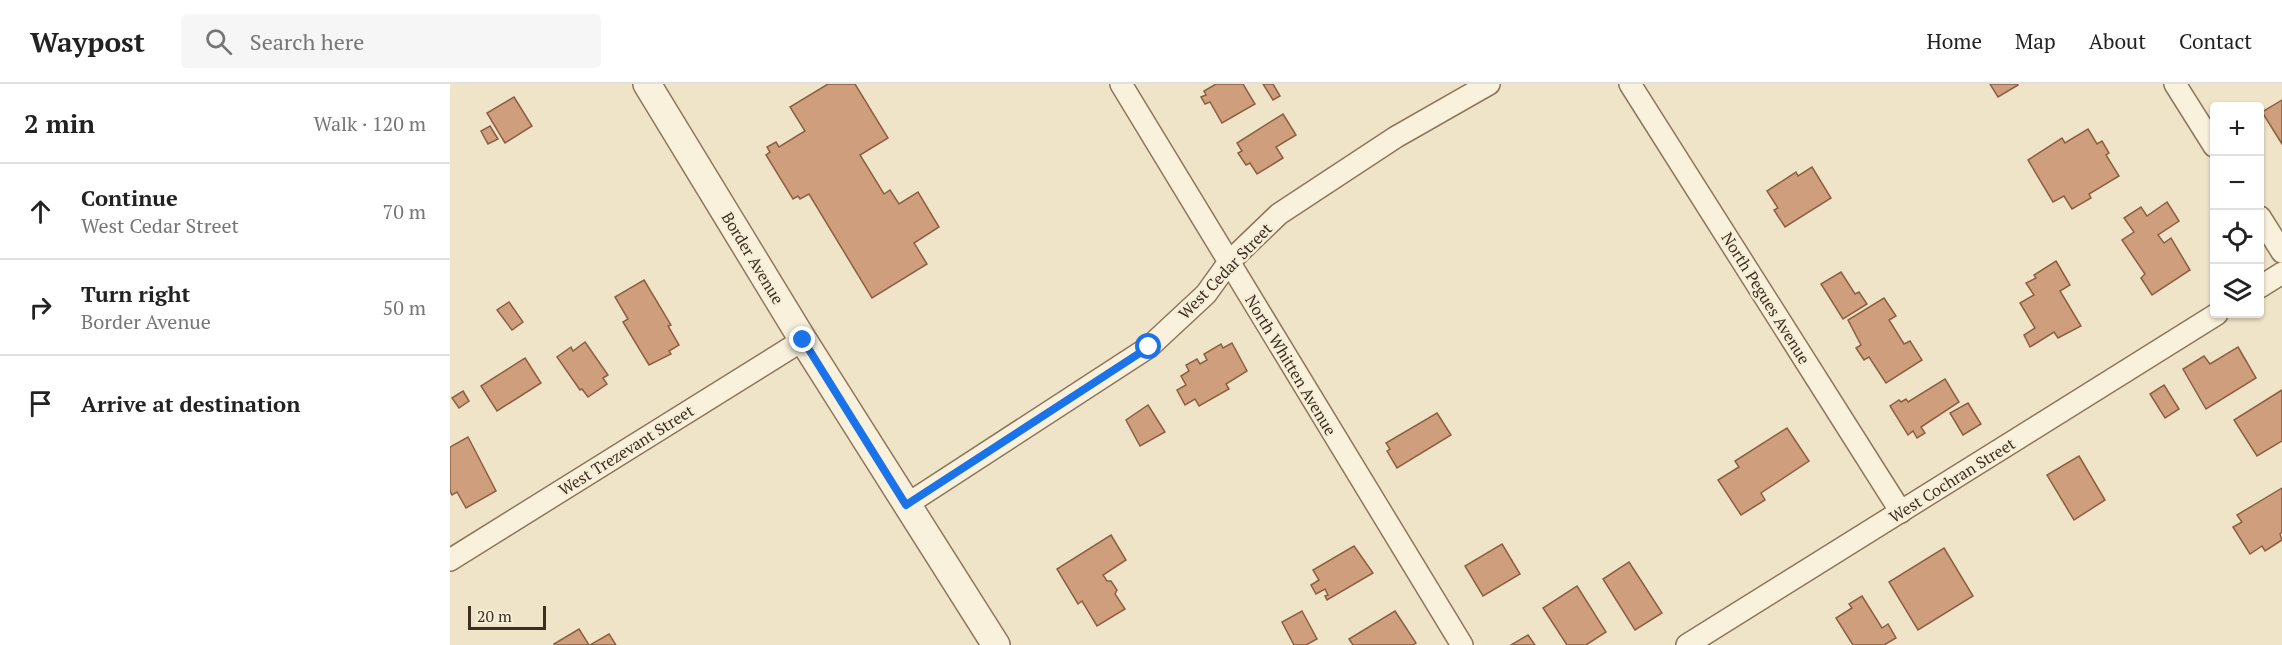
<!DOCTYPE html>
<html lang="en">
<head>
<meta charset="utf-8">
<style>
  body { margin:0; font-family:"PT Serif",serif; background:#f6f6f6; color:#222 }
  .controls { position:absolute; right:18px; top:18px; display:grid; overflow:hidden; border-radius:6px; box-shadow:0 2px 4px #0004 }
  .controls button { width:54px; height:54px; display:grid; place-items:center; padding:0; border:0; border-bottom:2px solid #e0e0e0; background:#fff; color:#222; font:30px sans-serif }
  .scale { position:absolute; left:18px; bottom:15px; width:78px; box-sizing:border-box; padding-left:6px; border:3px solid #3d2e20; border-top:0; font-size:16px; line-height:21px; white-space:nowrap; color:#3d2e20; -webkit-text-stroke:4px #f7eed8; paint-order:stroke }
  .stop { position:absolute; width:18px; height:18px; margin:-14px; border:4px solid #1a73e8; border-radius:50%; background:#fff }
  .stop.end { background:#1a73e8; border-color:#fff; box-shadow:0 2px 6px #0008 }
  .list { margin:0; padding:0; list-style:none }
  h2 { display:flex; justify-content:space-between; align-items:center; height:78px; margin:0; padding:0 24px; font-size:26px }
  h2 small { font-size:20px; font-weight:400; color:#767676 }
  .list li { display:grid; grid-template-columns:39px 1fr auto; gap:18px; align-items:center; box-sizing:border-box; height:96px; padding:0 24px; border-top:2px solid #e0e0e0 }
  .list b { display:block; font-size:22px; white-space:nowrap }
  .list p { margin:0; font-size:20px; white-space:nowrap; color:#767676 }
  .list em { font-size:20px; font-style:normal; color:#767676 }
  .icon { flex:none; width:33px; height:33px; fill:none; stroke:currentColor; stroke-width:2; stroke-linecap:round; stroke-linejoin:round }
  .map { position:relative; flex:none; width:1832px; height:561px; overflow:hidden }
  header { display:flex; align-items:center; gap:36px; box-sizing:border-box; height:84px; padding:0 30px; background:#fff; border-bottom:2px solid #e0e0e0 }
  header strong { font-size:28px }
  nav { display:flex; gap:33px; margin-inline-start:auto; font-size:21px }
  .search { width:420px; height:54px; background:#f6f6f6; display:flex; align-items:center; gap:15px; box-sizing:border-box; padding:0 21px; border-radius:6px; color:#767676; font-size:22px }
  main { display:flex }
  aside { flex:1; background:#fff }
  .map>svg:first-child { display:block }
</style>
</head>
<body>
<header>
<strong>Waypost</strong>
<div class="search"><svg class="icon" aria-label="search" viewBox="0 0 24 24"><circle cx="10" cy="10" r="6"/><path d="M15 15l6 6"/></svg>Search here</div>
<nav><a>Home</a><a>Map</a><a>About</a><a>Contact</a></nav>
</header>
<main>
<aside>
<h2>2 min<small>Walk · 120 m</small></h2>
<ul class="list">
<li><svg class="icon" aria-label="ahead" viewBox="0 0 24 24"><path d="M12 20V5M6 11l6-6 6 6"/></svg><div><b>Continue</b><p>West Cedar Street</p></div><em>70 m</em></li>
<li><svg class="icon" aria-label="right" viewBox="0 0 24 24"><path d="M7 20v-9h11M14 6l5 5-5 5"/></svg><div><b>Turn right</b><p>Border Avenue</p></div><em>50 m</em></li>
<li><svg class="icon" aria-label="arrive" viewBox="0 0 24 24"><path d="M6 21V4h12l-3 4 3 4H6"/></svg><div><b>Arrive at destination</b></div></li>
</ul>
</aside>
<div class="map">
<svg width="1832" height="561" viewBox="0 0 1832 561">
  <rect width="100%" height="100%" fill="#f0e4c8"/>
  <g fill="#cf9f7d" stroke="#8d5f41" stroke-width="1.5">
    <path d="M378,0H405L438,54L410,71L434,110L440,106L449,120L468,108L489,143L464,159L477,180L422,214L359,110L350,115L348,112L343,115L316,71L320,68L317,63L326,58L329,63L355,47L340,23Z"/>
    <path d="M766,0H793L805,20L772,39L760,18L755,20L751,13L756,11L754,7Z"/>
    <path d="M813,0H823L830,12L823,16Z"/>
    <path d="M1540,0H1567L1568,1L1548,13Z"/>
    <path d="M64,13L82,42L55,59L37,29Z"/>
    <path d="M1832,16V60L1812,28Z"/>
    <path d="M833,30L846,51L826,63L833,74L807,90L800,79L796,81L788,69L792,67L787,59Z"/>
    <path d="M40,42L48,55L38,60L31,47Z"/>
    <path d="M1638,45L1647,60L1652,57L1659,69L1656,71L1669,92L1639,110L1641,114L1622,125L1614,112L1603,118L1578,76L1612,54L1615,59Z"/>
    <path d="M1362,83L1381,114L1335,143L1324,126L1328,124L1317,107L1346,88L1348,92Z"/>
    <path d="M1717,118L1729,137L1708,151L1714,159L1721,154L1740,186L1702,211L1691,194L1695,190L1672,156L1684,148L1674,134L1691,123L1697,132Z"/>
    <path d="M1606,177L1620,201L1610,207L1631,242L1608,254L1604,248L1580,263L1574,251L1585,244L1570,219L1584,211L1576,199L1586,194L1584,191Z"/>
    <path d="M1391,188L1405,210L1409,208L1417,220L1393,235L1371,200Z"/>
    <path d="M194,196L221,241L218,242L229,261L219,267L221,270L199,281L173,238L178,235L165,213Z"/>
    <path d="M1434,214L1446,232L1439,236L1454,260L1460,257L1472,276L1436,299L1419,273L1414,276L1406,264L1411,261L1398,236Z"/>
    <path d="M59,218L73,238L62,246L47,226Z"/>
    <path d="M135,258L158,291L153,294L157,300L138,313L132,305L130,306L107,273L121,263L123,267Z"/>
    <path d="M782,259L797,287L776,300L779,305L749,322L745,315L735,321L727,306L736,301L731,292L739,287L736,281L747,275L750,280L757,276L754,270L771,260L773,264Z"/>
    <path d="M1788,263L1806,294L1756,325L1733,285L1754,272L1760,280Z"/>
    <path d="M75,274L91,299L47,327L31,302Z"/>
    <path d="M1495,295L1509,318L1471,343L1475,349L1467,354L1463,347L1458,351L1440,322L1449,316L1451,318L1456,315L1458,318Z"/>
    <path d="M1714,301L1729,325L1715,334L1700,310Z"/>
    <path d="M1832,306V357L1807,372L1784,336Z"/>
    <path d="M13,307L19,317L9,324L2,314Z"/>
    <path d="M1518,319L1531,340L1513,351L1500,329Z"/>
    <path d="M698,321L715,348L690,362L676,336Z"/>
    <path d="M987,329L1001,351L947,384L937,367L940,365L936,359Z"/>
    <path d="M1337,344L1359,377L1311,409L1315,416L1291,431L1268,396L1289,383L1285,377Z"/>
    <path d="M18,353L46,407L16,424L7,408L2,411L0,407V363Z"/>
    <path d="M1629,372L1655,416L1624,436L1597,391Z"/>
    <path d="M1832,404V448L1830,450L1832,456L1815,467L1812,462L1800,470L1783,443L1792,438L1787,431Z"/>
    <path d="M661,451L676,476L653,491L657,497H661L667,506L665,510L675,525L647,542L632,517L628,520L607,485Z"/>
    <path d="M1052,460L1070,490L1033,512L1015,482Z"/>
    <path d="M904,462L923,489L877,516L875,512L878,511L875,505L866,510L861,501L869,496L863,486Z"/>
    <path d="M1494,464L1523,512L1468,546L1439,498Z"/>
    <path d="M1179,478L1212,529L1185,546L1153,495Z"/>
    <path d="M1127,502L1156,548L1136,561H1117L1093,524Z"/>
    <path d="M1412,512L1432,544L1438,540L1446,554L1434,561H1403L1386,534L1402,524L1399,520Z"/>
    <path d="M852,527L867,555L856,561H844L832,538Z"/>
    <path d="M945,527L966,559L963,561H903L899,555Z"/>
    <path d="M129,545L139,561H104V560Z"/>
    <path d="M159,550L166,561H140Z"/>
    <path d="M1078,551L1085,561H1061Z"/>
  </g>
  <g fill="none" stroke-linecap="round" stroke-linejoin="round">
    <g stroke="#8d765c" stroke-width="24">
      <g id="minor">
        <path d="M671,0L1012,561"/>
        <path d="M1180,0L1451,428"/>
        <path d="M1725,0L1764,62"/>
        <path d="M1810,133L1832,168"/>
        <path d="M1810,203L1832,189"/>
        <path d="M456,421L699,263L756,210L779,178L829,130L946,53L1039,0"/>
        <path d="M0,476L353,256"/>
        <path d="M1237,561L1767,230"/>
      </g>
    </g>
    <g stroke="#8d765c" stroke-width="30">
      <path id="tertiary" d="M197,0L353,256L546,561"/>
    </g>
    <use href="#minor" stroke="#faf1dc" stroke-width="21"/>
    <use href="#tertiary" stroke="#faf1dc" stroke-width="27"/>
  </g>
  <g fill="none" stroke-linecap="round" stroke-linejoin="round">
    <path stroke="#1a73e8" stroke-width="8" d="M353,256L456,421L699,263"/>
  </g>
  <g text-anchor="middle" stroke-width="5" stroke-linejoin="round" paint-order="stroke">
    <g font-size="16" fill="#3d2e20" stroke="#f7eed8">
      <text transform="translate(303 174) rotate(59)" y="6">Border Avenue</text>
      <text transform="translate(775 187) rotate(-46)" y="6">West Cedar Street</text>
      <text transform="translate(1316 214) rotate(58)" y="6">North Pegues Avenue</text>
      <text transform="translate(841 281) rotate(59)" y="6">North Whitten Avenue</text>
      <text transform="translate(176 366) rotate(-32)" y="6">West Trezevant Street</text>
      <text transform="translate(1502 396) rotate(-32)" y="6">West Cochran Street</text>
    </g>
  </g>
</svg>
<div class="controls">
<button>+</button>
<button>−</button>
<button><svg class="icon" aria-label="locate" viewBox="0 0 24 24"><circle cx="12" cy="12" r="6"/><path d="M12 2v4M12 18v4M2 12h4M18 12h4"/></svg></button>
<button><svg class="icon" aria-label="layers" viewBox="0 0 24 24"><path d="M12 4l9 5-9 5-9-5zM3 14l9 5 9-5"/></svg></button>
</div>
<div class="scale">20 m</div>
<div class="stop" style="left:699px;top:263px"></div>
<div class="stop end" style="left:353px;top:256px"></div>
</div>
</main>
</body>
</html>
